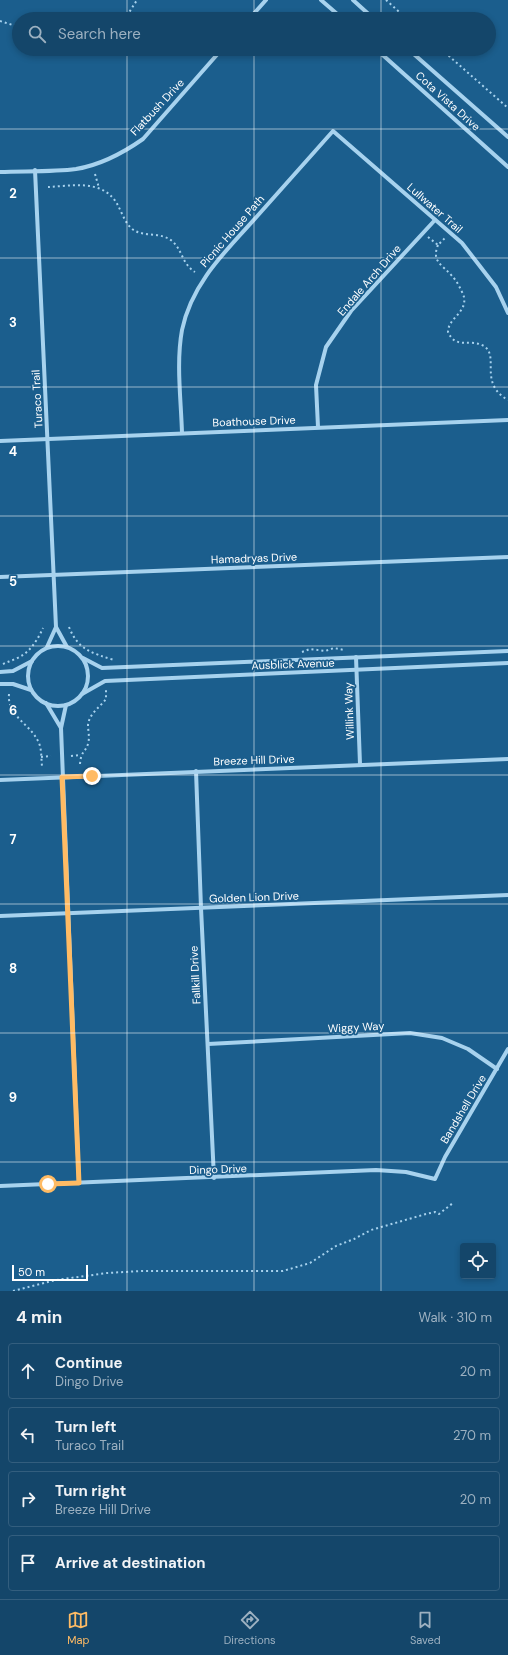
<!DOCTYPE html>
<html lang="en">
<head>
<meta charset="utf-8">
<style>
  body { margin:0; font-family:"DM Sans",sans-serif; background:#215072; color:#f1f3f6 }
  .controls { position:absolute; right:12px; bottom:12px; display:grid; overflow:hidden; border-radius:4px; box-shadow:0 2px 6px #0003 }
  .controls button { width:36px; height:36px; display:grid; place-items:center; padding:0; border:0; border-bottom:1px solid #335e7e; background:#14466a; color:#f1f3f6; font:20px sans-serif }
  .scale { position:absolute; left:12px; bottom:10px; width:76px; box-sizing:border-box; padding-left:4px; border:2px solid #fff; border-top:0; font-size:11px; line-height:14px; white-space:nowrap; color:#fff; -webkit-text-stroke:3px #1b5e8d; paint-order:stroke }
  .stop { position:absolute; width:12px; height:12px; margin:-9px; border:3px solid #ffbb64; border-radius:50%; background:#fff }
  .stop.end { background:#ffbb64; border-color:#fff; box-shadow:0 1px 4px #0008 }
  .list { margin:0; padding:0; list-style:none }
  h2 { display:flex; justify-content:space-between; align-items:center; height:52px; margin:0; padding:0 16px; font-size:17px }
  h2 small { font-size:13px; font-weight:400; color:#9db1c1 }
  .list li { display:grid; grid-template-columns:26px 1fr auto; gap:12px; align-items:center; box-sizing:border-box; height:56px; margin:0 8px 8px; padding:0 8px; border:1px solid #335e7e; border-radius:4px }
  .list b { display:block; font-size:15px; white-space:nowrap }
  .list p { margin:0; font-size:13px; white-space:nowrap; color:#9db1c1 }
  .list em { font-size:13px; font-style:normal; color:#9db1c1 }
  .icon { flex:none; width:22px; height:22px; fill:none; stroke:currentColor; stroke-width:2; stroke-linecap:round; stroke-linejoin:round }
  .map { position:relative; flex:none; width:508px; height:1291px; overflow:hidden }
  .search { position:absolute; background:#14466a; box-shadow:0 2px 6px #0003; left:12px; right:12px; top:12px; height:44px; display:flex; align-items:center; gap:10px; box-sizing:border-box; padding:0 14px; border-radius:22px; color:#9db1c1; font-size:15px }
  .sheet { height:308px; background:#14466a }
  nav { display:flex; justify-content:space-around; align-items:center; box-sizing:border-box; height:56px; border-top:1px solid #335e7e; background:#14466a; font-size:11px; color:#9db1c1 }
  nav a { display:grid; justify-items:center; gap:2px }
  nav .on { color:#ffbb64 }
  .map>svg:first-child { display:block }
</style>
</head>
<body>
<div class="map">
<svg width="508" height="1291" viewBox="0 0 508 1291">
  <rect width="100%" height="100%" fill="#1b5e8d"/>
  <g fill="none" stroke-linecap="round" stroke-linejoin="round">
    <g stroke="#a7d2ee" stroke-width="2" stroke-dasharray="2 3" stroke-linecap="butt">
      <path d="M386,0L407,19"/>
      <path d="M123,19L130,11L137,0"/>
      <path d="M0,21L19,27"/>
      <path d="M441,49L508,108"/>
      <path d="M95,174L99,188"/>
      <path d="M48,187C71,186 101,179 116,202C121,210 124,221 131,228C142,238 160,231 172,241C182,249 182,264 195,272"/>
      <path d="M428,237L438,245L445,238"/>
      <path d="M438,245C431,262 443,265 452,276C457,281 462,291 464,297C467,313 448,318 448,332C456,350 470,338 484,346C500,357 478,383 508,400"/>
      <path d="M69,627C78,650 92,653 114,660"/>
      <path d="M302,652L310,649L325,651L334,648L344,650"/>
      <path d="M3,664C7,662 11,661 15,659C29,654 37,641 43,628"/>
      <path d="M9,694C7,716 29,723 38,741C42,748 41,758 42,766"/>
      <path d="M71,756L81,755"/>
      <path d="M41,757L51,756"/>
      <path d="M80,764C81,751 85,753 88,744C90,737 88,731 88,725C89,714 100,707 106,699V690"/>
      <path d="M13,1291L56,1280L107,1273L142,1271H283L310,1263L336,1246L354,1239L371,1230L426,1214L435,1212L439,1214L453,1203"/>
    </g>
    <g stroke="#a7d2ee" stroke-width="4">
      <path d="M321,0L343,19"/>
      <path d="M353,0L374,19"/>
      <path d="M249,19L266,0"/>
      <path d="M376,49L508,167"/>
      <path d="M408,49L508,137"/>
      <path d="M35,170L56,627"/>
      <path d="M0,172C24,171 54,172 76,169C101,165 123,153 143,139L222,49"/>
      <path d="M318,427L316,385L326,347L351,311L435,220"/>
      <path d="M182,433C181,399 176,363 182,330C192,281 229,248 260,213C285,185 309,158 333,131L462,243L496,287L508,313"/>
      <path d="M0,441L508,420"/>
      <path d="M0,577L508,557"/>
      <circle cx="58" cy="676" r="30"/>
      <path d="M47,647L56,627L67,647"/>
      <path d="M356,657L360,764"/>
      <path d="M83,658L102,668L508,651"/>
      <path d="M0,672L13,671L32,661"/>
      <path d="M0,684H13L31,690"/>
      <path d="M82,694L105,681L508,663"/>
      <path d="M46,703L61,728L66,705"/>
      <path d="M61,728L79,1183"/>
      <path d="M196,771L201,908L214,1178"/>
      <path d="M0,780L508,759"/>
      <path d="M0,916L508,895"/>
      <path d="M208,1044L410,1033L442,1038L468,1049L497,1069"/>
      <path d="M0,1186L376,1170L406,1172L435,1179L445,1157L508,1049"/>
    </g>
  </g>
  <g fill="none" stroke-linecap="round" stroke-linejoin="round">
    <path stroke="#ffbb64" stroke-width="5" d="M48,1184L79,1183L62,777L92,776"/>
  </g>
  <path fill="none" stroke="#fff" stroke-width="1" stroke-opacity="0.55" d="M127,0V19M254,0V19M381,0V19M127,49V1291M254,49V1291M381,49V1291M0,129H508M0,258H508M0,387H508M0,516H508M0,646H508M0,775H508M0,904H508M0,1033H508M0,1162H508"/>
  <g text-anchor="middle" stroke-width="3.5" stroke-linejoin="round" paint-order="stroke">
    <g font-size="11" fill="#fff" stroke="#1b5e8d">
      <text transform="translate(448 101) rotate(42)" y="4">Cota Vista Drive</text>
      <text transform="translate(157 107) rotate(-47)" y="4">Flatbush Drive</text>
      <text transform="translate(435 208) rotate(41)" y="4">Lullwater Trail</text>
      <text transform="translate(232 231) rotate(-49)" y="4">Picnic House Path</text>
      <text transform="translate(369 280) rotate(-49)" y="4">Endale Arch Drive</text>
      <text transform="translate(37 399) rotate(-93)" y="4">Turaco Trail</text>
      <text transform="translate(254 421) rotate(-2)" y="4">Boathouse Drive</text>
      <text transform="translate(254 558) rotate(-2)" y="4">Hamadryas Drive</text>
      <text transform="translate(293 664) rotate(-2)" y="4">Ausblick Avenue</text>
      <text transform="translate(349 711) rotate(-92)" y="4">Willink Way</text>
      <text transform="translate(254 760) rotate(-2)" y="4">Breeze Hill Drive</text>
      <text transform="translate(254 897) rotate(-2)" y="4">Golden Lion Drive</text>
      <text transform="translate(195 975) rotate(-93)" y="4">Fallkill Drive</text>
      <text transform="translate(356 1027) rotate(-3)" y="4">Wiggy Way</text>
      <text transform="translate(463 1109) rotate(-59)" y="4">Bandshell Drive</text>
      <text transform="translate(218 1169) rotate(-2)" y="4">Dingo Drive</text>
    </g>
  </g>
  <g font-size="13" text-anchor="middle" font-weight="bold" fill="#fff" stroke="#1b5e8d" stroke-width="3.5" stroke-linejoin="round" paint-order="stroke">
    <text x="13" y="198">2</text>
    <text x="13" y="327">3</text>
    <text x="13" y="456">4</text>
    <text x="13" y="586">5</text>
    <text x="13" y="715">6</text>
    <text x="13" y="844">7</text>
    <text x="13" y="973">8</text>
    <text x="13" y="1102">9</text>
  </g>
</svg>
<div class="controls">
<button><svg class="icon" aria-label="locate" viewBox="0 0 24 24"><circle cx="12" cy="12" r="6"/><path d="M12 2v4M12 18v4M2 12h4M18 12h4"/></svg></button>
</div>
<div class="scale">50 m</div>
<div class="stop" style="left:48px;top:1184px"></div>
<div class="stop end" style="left:92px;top:776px"></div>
<div class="search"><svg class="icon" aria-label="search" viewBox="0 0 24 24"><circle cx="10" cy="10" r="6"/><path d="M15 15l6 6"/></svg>Search here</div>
</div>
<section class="sheet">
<h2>4 min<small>Walk · 310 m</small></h2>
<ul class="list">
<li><svg class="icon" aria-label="ahead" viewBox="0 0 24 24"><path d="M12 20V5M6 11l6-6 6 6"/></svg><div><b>Continue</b><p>Dingo Drive</p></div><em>20 m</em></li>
<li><svg class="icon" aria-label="left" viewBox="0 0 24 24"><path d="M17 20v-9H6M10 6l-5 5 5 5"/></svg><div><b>Turn left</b><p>Turaco Trail</p></div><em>270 m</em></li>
<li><svg class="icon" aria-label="right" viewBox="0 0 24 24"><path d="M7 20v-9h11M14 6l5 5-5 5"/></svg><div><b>Turn right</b><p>Breeze Hill Drive</p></div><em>20 m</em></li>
<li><svg class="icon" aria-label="arrive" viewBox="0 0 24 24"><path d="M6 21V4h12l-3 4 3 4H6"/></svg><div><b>Arrive at destination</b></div></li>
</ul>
</section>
<nav>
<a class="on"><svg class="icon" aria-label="map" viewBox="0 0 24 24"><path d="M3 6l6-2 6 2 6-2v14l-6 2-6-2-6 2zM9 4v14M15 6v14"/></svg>Map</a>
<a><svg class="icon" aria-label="directions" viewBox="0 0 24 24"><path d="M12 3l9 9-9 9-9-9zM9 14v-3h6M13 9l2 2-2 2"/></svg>Directions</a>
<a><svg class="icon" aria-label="saved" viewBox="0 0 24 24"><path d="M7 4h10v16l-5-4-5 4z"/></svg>Saved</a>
</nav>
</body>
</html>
